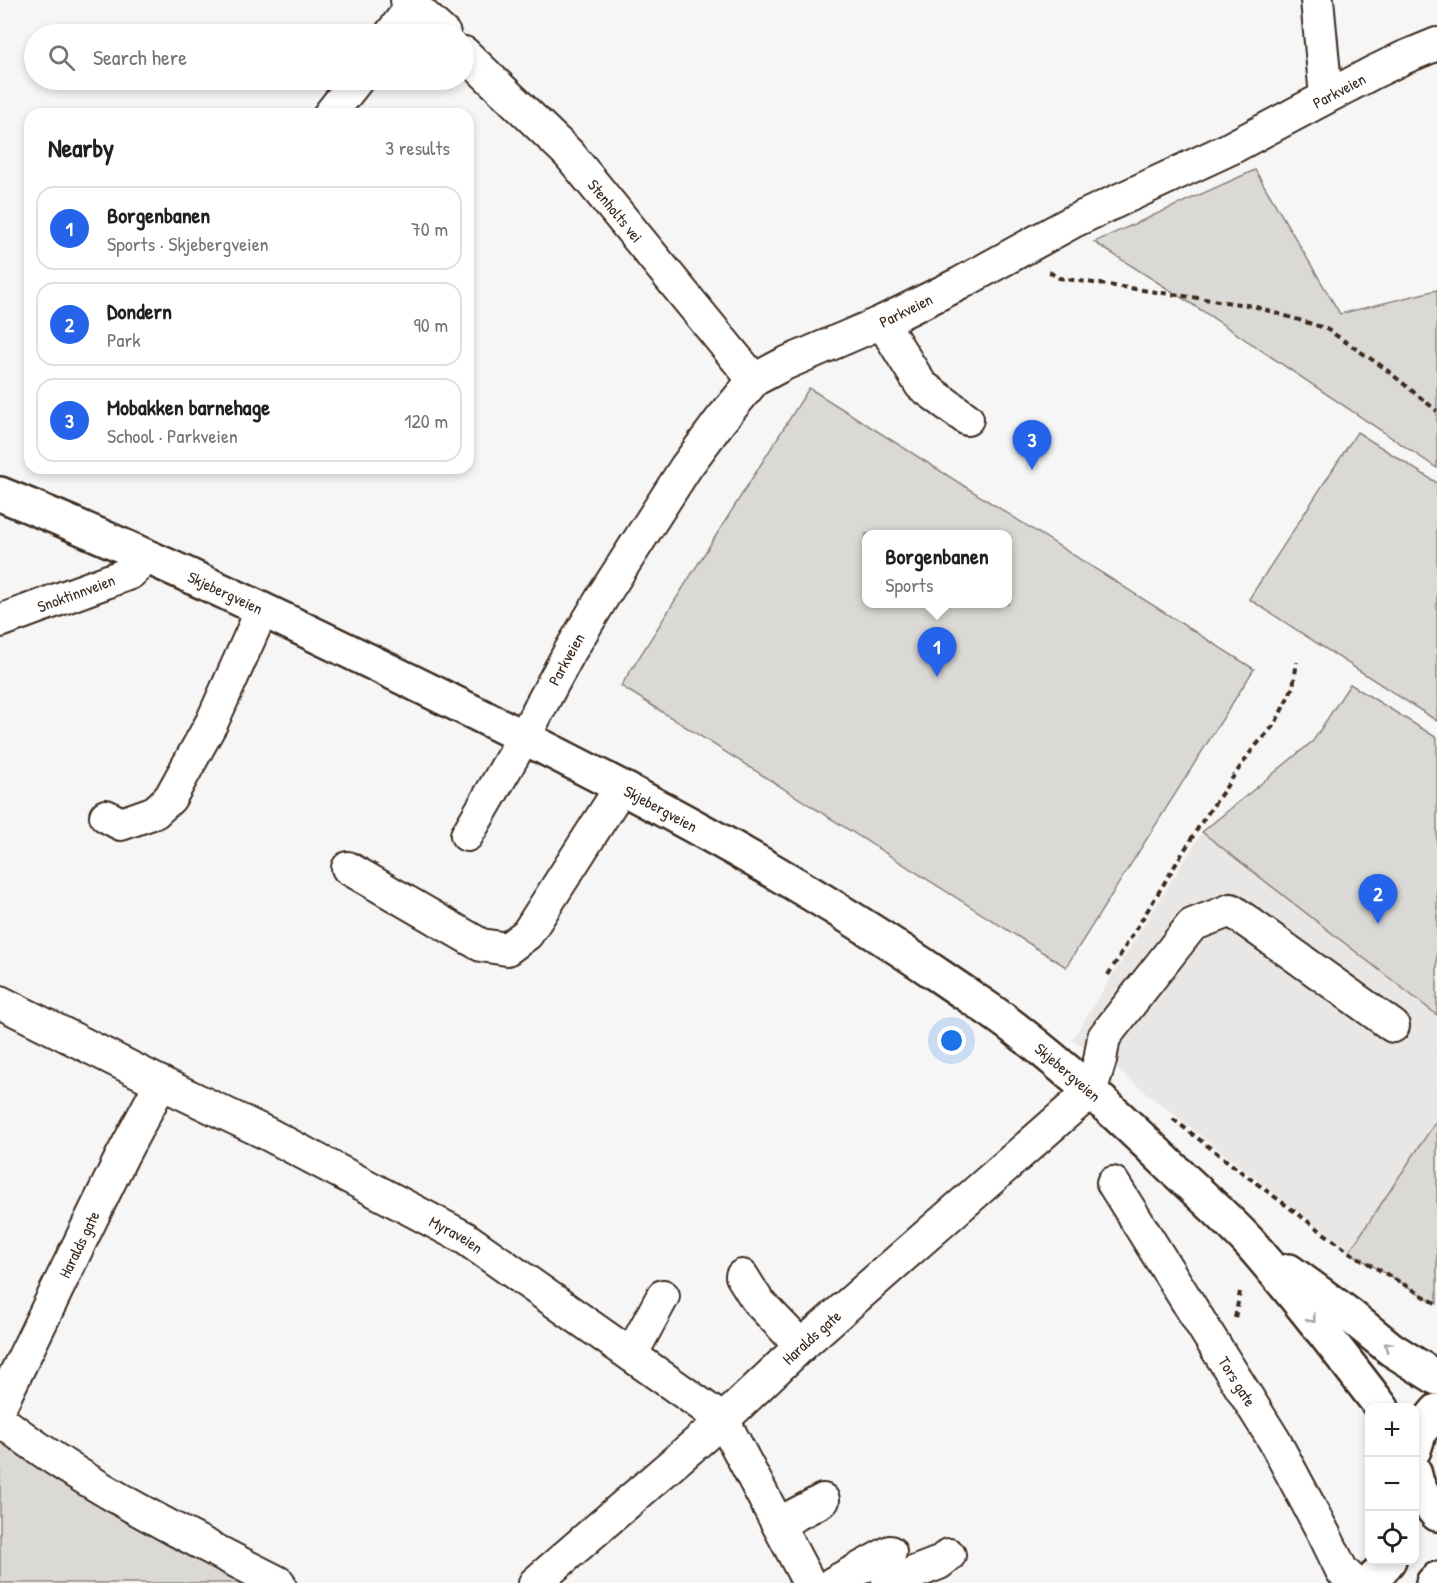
<!DOCTYPE html>
<html lang="en">
<head>
<meta charset="utf-8">
<style>
  body { margin:0; font-family:"Patrick Hand",sans-serif; background:#f6f6f6; color:#202124 }
  .controls { position:absolute; right:18px; bottom:18px; display:grid; overflow:hidden; border-radius:12px; box-shadow:0 3px 9px #0003 }
  .controls button { width:54px; height:54px; display:grid; place-items:center; padding:0; border:0; border-bottom:2px solid #e0e0e0; background:#fff; color:#202124; font:30px sans-serif }
  .you { position:absolute; left:952px; top:1041px; width:21px; height:21px; margin:-15px; border:4px solid #fff; border-radius:50%; background:#1a73e8; box-shadow:0 0 0 9px #1a73e833 }
  .badge { display:grid; place-items:center; width:39px; height:39px; border-radius:50%; background:#2563eb; color:#fff; font-size:20px; font-weight:700 }
  .pin { position:absolute; translate:-50% -50px; filter:drop-shadow(0 2px 3px #0008) }
  .pin::after { content:''; position:absolute; top:32px; width:21px; height:18px; background:inherit; clip-path:polygon(0 0,100% 0,50% 100%) }
  .popup { position:absolute; left:862px; top:530px; width:150px; height:78px; box-sizing:border-box; display:grid; place-content:center; border-radius:12px; background:#fff; filter:drop-shadow(0 2px 4px #0005); font-size:20px; white-space:nowrap; color:#757577 }
  .popup b { font-size:22px; color:#202124 }
  .popup::after { content:''; position:absolute; left:50%; top:100%; margin-left:-12px; border:12px solid transparent; border-top-color:#fff }
  .list { margin:0; padding:0; list-style:none }
  h2 { display:flex; justify-content:space-between; align-items:center; height:78px; margin:0; padding:0 24px; font-size:26px }
  h2 small { font-size:20px; font-weight:400; color:#757577 }
  .list li { display:grid; grid-template-columns:39px 1fr auto; gap:18px; align-items:center; box-sizing:border-box; height:84px; margin:0 12px 12px; padding:0 12px; border:2px solid #e0e0e0; border-radius:18px }
  .list b { display:block; font-size:22px; white-space:nowrap }
  .list p { margin:0; font-size:20px; white-space:nowrap; color:#757577 }
  .list em { font-size:20px; font-style:normal; color:#757577 }
  .icon { flex:none; width:33px; height:33px; fill:none; stroke:currentColor; stroke-width:2; stroke-linecap:round; stroke-linejoin:round }
  .map { position:relative; flex:none; width:1437px; height:1583px; overflow:hidden }
  .search { position:absolute; background:#fff; box-shadow:0 3px 9px #0003; left:24px; top:24px; width:450px; height:66px; display:flex; align-items:center; gap:15px; box-sizing:border-box; padding:0 21px; border-radius:33px; color:#757577; font-size:22px }
  .panel { position:absolute; background:#fff; box-shadow:0 3px 9px #0003; left:24px; top:108px; width:450px; height:366px; border-radius:18px }
  .map>svg:first-child { display:block }
</style>
</head>
<body>
<div class="map">
<svg width="1437" height="1583" viewBox="0 0 1437 1583">
  <rect width="100%" height="100%" fill="#f7f6f6"/>
  <filter id="ink" filterUnits="userSpaceOnUse"><feTurbulence type="fractalNoise" baseFrequency=".0167" numOctaves="2"/><feDisplacementMap in="SourceGraphic" scale="12" xChannelSelector="R" yChannelSelector="G"/><feConvolveMatrix kernelMatrix="1 2 1 2 8 2 1 2 1" color-interpolation-filters="sRGB"/></filter>
  <g filter="url(#ink)">
    <path fill="#e9e7e6" d="M1202,832L1437,1015V1120L1349,1252L1111,1065L1072,1040Z"/>
    <g fill="#dbd9d6" stroke="#8b827a" stroke-width="1.5" fill-rule="evenodd">
      <path d="M1255,170L1340,314L1437,290V468L1201,310L1094,242Z"/>
      <path d="M809,388L1254,669L1066,967L621,686ZM1008,534V604H866V534Z"/>
      <path d="M1357,432L1437,483V721L1249,599Z"/>
      <path d="M1350,684L1437,738V1015L1202,832L1313,741Z"/>
      <path d="M1437,1120V1304L1349,1252Z"/>
      <path d="M0,1439L167,1545L243,1583H0Z"/>
    </g>
    <g fill="none" stroke-linecap="round" stroke-linejoin="round">
      <g stroke="#3b2a1e" stroke-width="36">
        <g id="minor">
          <path d="M407,0L444,34"/>
          <path d="M1317,0L1326,96"/>
          <path d="M391,34L413,5"/>
          <path id="s1" d="M464,53L569,154L754,380"/>
          <path d="M330,114L357,80"/>
          <path d="M882,322L921,385L967,419"/>
          <path id="s2" d="M0,621L130,573L147,557"/>
          <path d="M106,816L121,824L155,812L170,798L212,722L262,610"/>
          <path id="s3" d="M467,835L524,737L569,653L605,593L686,467L720,421L754,380L784,364L882,322L959,284L1074,221L1229,149L1372,73L1403,58L1437,44"/>
          <path d="M348,868L481,945L507,949L527,934L611,803L620,787"/>
          <path id="s4" d="M0,1002L161,1083L266,1133L465,1238L723,1420L809,1583"/>
          <path id="s5" d="M1113,1183L1274,1440L1325,1536L1342,1571L1355,1583"/>
          <path d="M742,1276L757,1300L801,1346"/>
          <path d="M631,1355L663,1296"/>
          <path id="s6" d="M0,1406L122,1156L161,1083"/>
          <path d="M0,1420C85,1486 183,1534 279,1583"/>
          <path d="M778,1524L823,1500"/>
          <path id="s7" d="M535,1583L723,1420L801,1346L1090,1092L1100,1060L1104,1037L1192,925L1231,910L1393,1026"/>
          <path d="M833,1583L890,1552"/>
          <path d="M888,1583L939,1563L949,1555"/>
        </g>
      </g>
      <g stroke="#3b2a1e" stroke-width="38">
        <g id="major">
          <path id="s8" d="M0,494C159,558 313,633 467,709C631,790 793,875 944,979C967,995 991,1010 1013,1027C1066,1068 1117,1114 1165,1161C1193,1188 1223,1214 1250,1243C1296,1296 1339,1352 1382,1408"/>
          <path d="M1289,1271L1348,1314L1391,1349L1437,1378"/>
        </g>
      </g>
      <g stroke="#3b2a1e" stroke-width="38">
        <g id="highway">
          <path d="M1414,1450L1420,1431L1437,1411"/>
          <path d="M1414,1471C1417,1488 1425,1500 1437,1514"/>
          <path d="M1371,1583L1389,1560"/>
          <path d="M1433,1583L1437,1579"/>
        </g>
      </g>
      <g stroke="#3b2a1e" stroke-width="4" stroke-dasharray="6 4.5" stroke-linecap="butt">
        <path d="M1049,272L1059,278L1253,306L1325,328L1383,367L1437,411"/>
        <path d="M1108,975L1201,823L1252,750L1275,724L1293,687L1297,662"/>
        <path d="M1173,1119L1240,1171L1349,1252L1437,1304"/>
        <path d="M1235,1318L1240,1292"/>
      </g>
      <use href="#minor" stroke="#fff" stroke-width="32"/>
      <use href="#major" stroke="#fff" stroke-width="33"/>
      <use href="#highway" stroke="#fff" stroke-width="33"/>
    </g>
    <defs><path id="oneway-chevron" d="M-2-3.5L2.5 0L-2 3.5" fill="none" stroke-width="1.6" stroke-linecap="round" stroke-linejoin="round" transform="scale(1.5)"/></defs>
    <g stroke="#a79f9a">
      <use href="#oneway-chevron" transform="translate(1312 1319) rotate(50)"/>
      <use href="#oneway-chevron" transform="translate(1388 1346) rotate(-143)"/>
    </g>
  </g>
  <g text-anchor="middle" stroke-width="6" stroke-linejoin="round" paint-order="stroke">
    <g font-size="16" fill="#3b2a1e" stroke="#fff">
      <text dy="6" stroke="none"><textPath href="#s3" startOffset="1192">Parkveien</textPath></text>
      <text dy="6" stroke="none"><textPath href="#s1" startOffset="219">Stenholts vei</textPath></text>
      <text dy="6" stroke="none"><textPath href="#s3" startOffset="706">Parkveien</textPath></text>
      <text dy="6" stroke="none"><textPath href="#s2" startOffset="81">Snoktinnveien</textPath></text>
      <text dy="6" stroke="none"><textPath href="#s8" startOffset="246">Skjebergveien</textPath></text>
      <text dy="6" stroke="none"><textPath href="#s3" startOffset="202">Parkveien</textPath></text>
      <text dy="6" stroke="none"><textPath href="#s8" startOffset="732">Skjebergveien</textPath></text>
      <text dy="6" stroke="none"><textPath href="#s8" startOffset="1218">Skjebergveien</textPath></text>
      <text dy="6" stroke="none"><textPath href="#s4" startOffset="512">Myraveien</textPath></text>
      <text dy="6" stroke="none"><textPath href="#s6" startOffset="180">Haralds gate</textPath></text>
      <text dy="6" stroke="none"><textPath href="#s7" startOffset="370">Haralds gate</textPath></text>
      <text dy="6" stroke="none"><textPath href="#s5" startOffset="234">Tors gate</textPath></text>
    </g>
  </g>
</svg>
<div class="controls">
<button>+</button>
<button>−</button>
<button><svg class="icon" aria-label="locate" viewBox="0 0 24 24"><circle cx="12" cy="12" r="6"/><path d="M12 2v4M12 18v4M2 12h4M18 12h4"/></svg></button>
</div>
<div class="you"></div>
<div class="pin badge" style="left:937px;top:677px">1</div>
<div class="popup"><b>Borgenbanen</b>Sports</div>
<div class="pin badge" style="left:1378px;top:924px">2</div>
<div class="pin badge" style="left:1032px;top:470px">3</div>
<div class="search"><svg class="icon" aria-label="search" viewBox="0 0 24 24"><circle cx="10" cy="10" r="6"/><path d="M15 15l6 6"/></svg>Search here</div>
<section class="panel">
<h2>Nearby<small>3 results</small></h2>
<ul class="list">
<li><span class="badge">1</span><div><b>Borgenbanen</b><p>Sports · Skjebergveien</p></div><em>70 m</em></li>
<li><span class="badge">2</span><div><b>Dondern</b><p>Park</p></div><em>90 m</em></li>
<li><span class="badge">3</span><div><b>Mobakken barnehage</b><p>School · Parkveien</p></div><em>120 m</em></li>
</ul>
</section>
</div>
</body>
</html>
